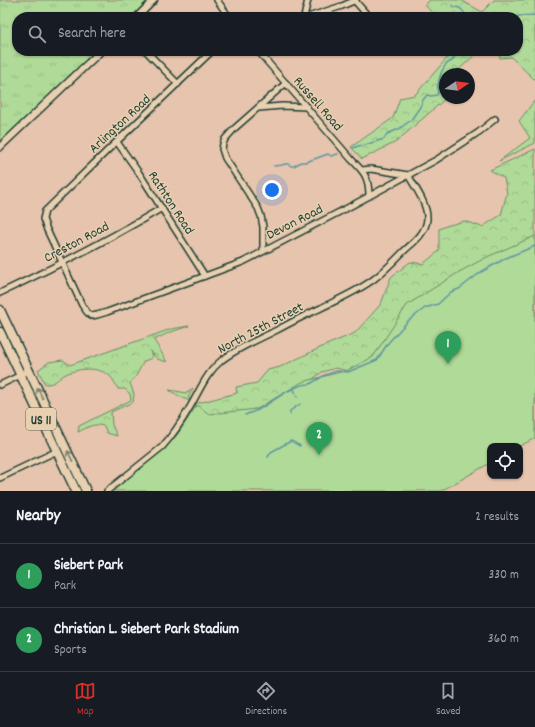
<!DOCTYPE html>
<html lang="en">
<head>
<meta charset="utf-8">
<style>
  body { margin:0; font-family:Dekko,sans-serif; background:#242831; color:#f1f3f6 }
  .controls { position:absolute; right:12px; bottom:12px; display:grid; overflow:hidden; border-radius:8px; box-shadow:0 1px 3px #0004 }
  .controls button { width:36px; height:36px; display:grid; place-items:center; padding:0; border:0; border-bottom:1px solid #363941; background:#171b24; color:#f1f3f6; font:20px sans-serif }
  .compass { position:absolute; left:439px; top:68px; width:36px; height:36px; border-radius:50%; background:#171b24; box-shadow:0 1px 3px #0004; rotate:77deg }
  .you { position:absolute; left:272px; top:190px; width:14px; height:14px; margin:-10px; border:3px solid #fff; border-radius:50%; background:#1a73e8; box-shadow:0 0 0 6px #1a73e833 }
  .badge { display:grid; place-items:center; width:26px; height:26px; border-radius:50%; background:#d93025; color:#fff; font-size:13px; font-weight:700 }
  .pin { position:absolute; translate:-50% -33px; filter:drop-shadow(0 1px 2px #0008) }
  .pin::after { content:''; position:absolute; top:21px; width:14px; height:12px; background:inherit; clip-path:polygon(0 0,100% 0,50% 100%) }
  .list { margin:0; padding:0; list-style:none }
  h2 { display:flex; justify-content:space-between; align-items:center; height:52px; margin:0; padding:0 16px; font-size:17px }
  h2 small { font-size:13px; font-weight:400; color:#9ea1a6 }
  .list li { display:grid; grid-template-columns:26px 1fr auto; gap:12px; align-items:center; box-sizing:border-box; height:64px; padding:0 16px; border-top:1px solid #363941 }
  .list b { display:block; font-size:15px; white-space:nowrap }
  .list p { margin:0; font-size:13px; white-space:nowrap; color:#9ea1a6 }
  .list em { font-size:13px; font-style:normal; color:#9ea1a6 }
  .icon { flex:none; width:22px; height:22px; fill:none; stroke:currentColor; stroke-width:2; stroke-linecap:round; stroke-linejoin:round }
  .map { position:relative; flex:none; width:535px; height:491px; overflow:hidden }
  .search { position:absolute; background:#171b24; box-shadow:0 1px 3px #0004; left:12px; right:12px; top:12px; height:44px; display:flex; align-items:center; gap:10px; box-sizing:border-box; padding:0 14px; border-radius:16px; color:#9ea1a6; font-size:15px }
  .sheet { height:180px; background:#171b24 }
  nav { display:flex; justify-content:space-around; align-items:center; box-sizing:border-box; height:56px; border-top:1px solid #363941; background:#171b24; font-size:11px; color:#9ea1a6 }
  nav a { display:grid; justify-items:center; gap:2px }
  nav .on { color:#d93025 }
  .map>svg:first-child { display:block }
</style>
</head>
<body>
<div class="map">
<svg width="535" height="491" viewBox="0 0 535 491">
  <defs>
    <pattern id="grass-tufts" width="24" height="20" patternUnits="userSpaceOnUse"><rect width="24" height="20" fill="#b0da98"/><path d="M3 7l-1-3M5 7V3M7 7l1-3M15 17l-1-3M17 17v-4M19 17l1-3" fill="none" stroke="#97bc84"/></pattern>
    <pattern id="forest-crowns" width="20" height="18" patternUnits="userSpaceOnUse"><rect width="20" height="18" fill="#b0da98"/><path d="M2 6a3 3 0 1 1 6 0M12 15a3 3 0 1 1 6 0" fill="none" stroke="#97bc84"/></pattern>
  </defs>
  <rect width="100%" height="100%" fill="#e6c4ad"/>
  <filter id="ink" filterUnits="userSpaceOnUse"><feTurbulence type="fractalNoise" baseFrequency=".025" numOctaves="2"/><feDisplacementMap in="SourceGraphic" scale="8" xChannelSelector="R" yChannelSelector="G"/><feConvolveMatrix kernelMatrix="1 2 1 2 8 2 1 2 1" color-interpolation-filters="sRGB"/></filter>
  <g filter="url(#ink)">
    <path fill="url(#grass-tufts)" stroke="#688c66" d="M0,0H152L134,17H17V51H97L0,142Z"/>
    <g fill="url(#forest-crowns)" stroke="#688c66">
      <path d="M430,0H461L482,12L494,0H535V80L511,57L500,58L499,51H518V17H436L425,5Z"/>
      <path d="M447,51H483L477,53L454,74H445V99L396,142L362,159L351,147L393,118L400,98L415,95L447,58Z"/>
      <path d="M535,100V143L499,161L530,138L519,121Z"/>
      <path d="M535,149V437L252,424L375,359L348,371L336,368L322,372L298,390L264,411L221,416L201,414L195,406V404L177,395L169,390L187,393L193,388L188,398L198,403L237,393L236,387L257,383L268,370L280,367L324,346L355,333L381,304L391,277L410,262L423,264L439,251V229L446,226L464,221L482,227L501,215L507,193L504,178L490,170Z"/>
      <path d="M189,326L168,333L154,340L167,362L157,359L150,350L152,358L144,361L135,378L130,383L134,394L133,402L111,412L112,425L117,436L107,433L104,426C92,423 89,427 78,432L79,426L131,400L130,394L125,389H118C116,385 113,379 110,376C98,366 77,368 64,375C56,380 56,384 45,384L38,370L49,362L63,360L70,365L171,329Z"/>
    </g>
    <path fill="#b0da98" stroke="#688c66" d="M535,236V438L520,446H490V463L441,491H111L162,451L177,435L197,405L209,414L257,409L302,382L348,370L373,357L407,305L459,272L487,257Z"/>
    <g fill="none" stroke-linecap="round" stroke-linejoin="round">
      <g stroke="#6196a4" stroke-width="1.5">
        <path d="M452,5L455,7L460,8L468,17"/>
        <path d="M516,17L519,16L535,15"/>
        <path d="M353,148L358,146L365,145L384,139L387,134L399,129L411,120L420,107L423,100L427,95L431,96L437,95L438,92V86L441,73L446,64L452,61L454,58L455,51"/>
        <path d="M274,166L282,165L285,164H288L291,166H294L301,162H306L328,154L331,156L338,154"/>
        <path d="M294,389L297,397"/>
        <path d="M290,414V411L300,404"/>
        <path d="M245,415L258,410L286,392L301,385L310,384L325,375L337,371L348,372L377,360L388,343L408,321L425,308L438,304L451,292L459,289L481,272L506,258L535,246"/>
        <path d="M268,457L271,452L291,441L300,446"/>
      </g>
      <g stroke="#1f3d34" stroke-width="8">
        <g id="minor">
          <path d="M217,0L229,17"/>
          <path d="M355,1L369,17"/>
          <path d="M304,17L308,0"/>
          <path d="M308,17L342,6L356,0"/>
          <path d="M146,51L178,84"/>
          <path d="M212,51L110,148L45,211L43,219L47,230L82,305L87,312L91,316L97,315L107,312L243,262L349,207L436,160L479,132L495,119"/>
          <path d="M258,51L351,159C364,172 369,177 369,196"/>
          <path d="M259,108L282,106L307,107"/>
          <path d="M117,142L139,173L205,276"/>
          <path d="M263,251V227L261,216L258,208L225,158L222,149L223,144L225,139L235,128L286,83"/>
          <path d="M0,293C55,267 110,239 162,208"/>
          <path d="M0,385L29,371"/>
          <path d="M0,478L57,451"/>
          <path d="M107,491L162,447C173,435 182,421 190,407C200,390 206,373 222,360C238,348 257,340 275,331C290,323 305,315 321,308C339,299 358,291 374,279C385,271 395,260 405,250C414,242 426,233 427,219C428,205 415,187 408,175L371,169L362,170"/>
        </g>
      </g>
      <g stroke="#1f3d34" stroke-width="9">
        <g id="tertiary">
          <path d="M137,17L154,0"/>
          <path d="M0,147L101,51"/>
        </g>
      </g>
      <g stroke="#1f3d34" stroke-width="11">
        <g id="primary">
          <path d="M0,310L86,491"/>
          <path d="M0,332L76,491"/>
        </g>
      </g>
      <use href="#minor" stroke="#e8d0b1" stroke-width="5"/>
      <use href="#tertiary" stroke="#e8d0b1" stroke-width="6"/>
      <use href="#primary" stroke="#e8d0b1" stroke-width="8"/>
    </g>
    <defs><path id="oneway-shaft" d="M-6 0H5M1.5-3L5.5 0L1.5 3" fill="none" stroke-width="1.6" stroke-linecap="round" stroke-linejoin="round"/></defs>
    <g stroke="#797f6c">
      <use href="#oneway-shaft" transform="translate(40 393) rotate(-116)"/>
      <use href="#oneway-shaft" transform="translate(70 456) rotate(-116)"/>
    </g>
  </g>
  <g text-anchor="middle" stroke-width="3" stroke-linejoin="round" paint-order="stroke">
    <rect fill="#e8d0b1" stroke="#5b695a" stroke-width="1" x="26" y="408" width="30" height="22" rx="3"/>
    <g font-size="13" font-weight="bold" fill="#1f3d34">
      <text x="41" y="424">US 11</text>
    </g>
    <g font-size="14" fill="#1f3d34" stroke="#e8d0b1">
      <text transform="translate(319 103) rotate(49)" y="5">Russell Road</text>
      <text transform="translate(119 123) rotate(-43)" y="5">Arlington Road</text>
      <text transform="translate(172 202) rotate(57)" y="5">Rathton Road</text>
      <text transform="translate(294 221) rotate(-27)" y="5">Devon Road</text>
      <text transform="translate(76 241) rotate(-28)" y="5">Creston Road</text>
      <text transform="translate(260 327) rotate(-28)" y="5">North 25th Street</text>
    </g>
  </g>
</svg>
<div class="controls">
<button><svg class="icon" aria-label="locate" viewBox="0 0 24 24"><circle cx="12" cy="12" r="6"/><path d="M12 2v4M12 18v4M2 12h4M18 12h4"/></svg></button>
</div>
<svg class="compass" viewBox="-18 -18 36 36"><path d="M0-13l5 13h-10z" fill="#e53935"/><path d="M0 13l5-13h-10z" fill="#9ea1a6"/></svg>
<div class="you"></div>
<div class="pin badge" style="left:448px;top:364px;background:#2e9e5b">1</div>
<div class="pin badge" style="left:319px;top:455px;background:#2e9e5b">2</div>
<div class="search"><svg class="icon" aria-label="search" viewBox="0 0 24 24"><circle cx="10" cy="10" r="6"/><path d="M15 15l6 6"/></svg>Search here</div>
</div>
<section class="sheet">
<h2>Nearby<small>2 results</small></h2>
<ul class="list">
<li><span class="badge" style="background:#2e9e5b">1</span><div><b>Siebert Park</b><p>Park</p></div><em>330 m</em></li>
<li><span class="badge" style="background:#2e9e5b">2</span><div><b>Christian L. Siebert Park Stadium</b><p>Sports</p></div><em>360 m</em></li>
</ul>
</section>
<nav>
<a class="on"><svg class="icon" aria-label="map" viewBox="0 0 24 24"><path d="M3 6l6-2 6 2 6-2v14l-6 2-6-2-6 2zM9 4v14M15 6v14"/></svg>Map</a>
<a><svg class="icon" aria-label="directions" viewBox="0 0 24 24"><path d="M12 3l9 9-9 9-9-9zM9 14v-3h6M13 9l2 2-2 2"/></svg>Directions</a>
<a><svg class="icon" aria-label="saved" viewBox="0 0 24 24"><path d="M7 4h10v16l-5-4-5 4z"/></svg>Saved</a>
</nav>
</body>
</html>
